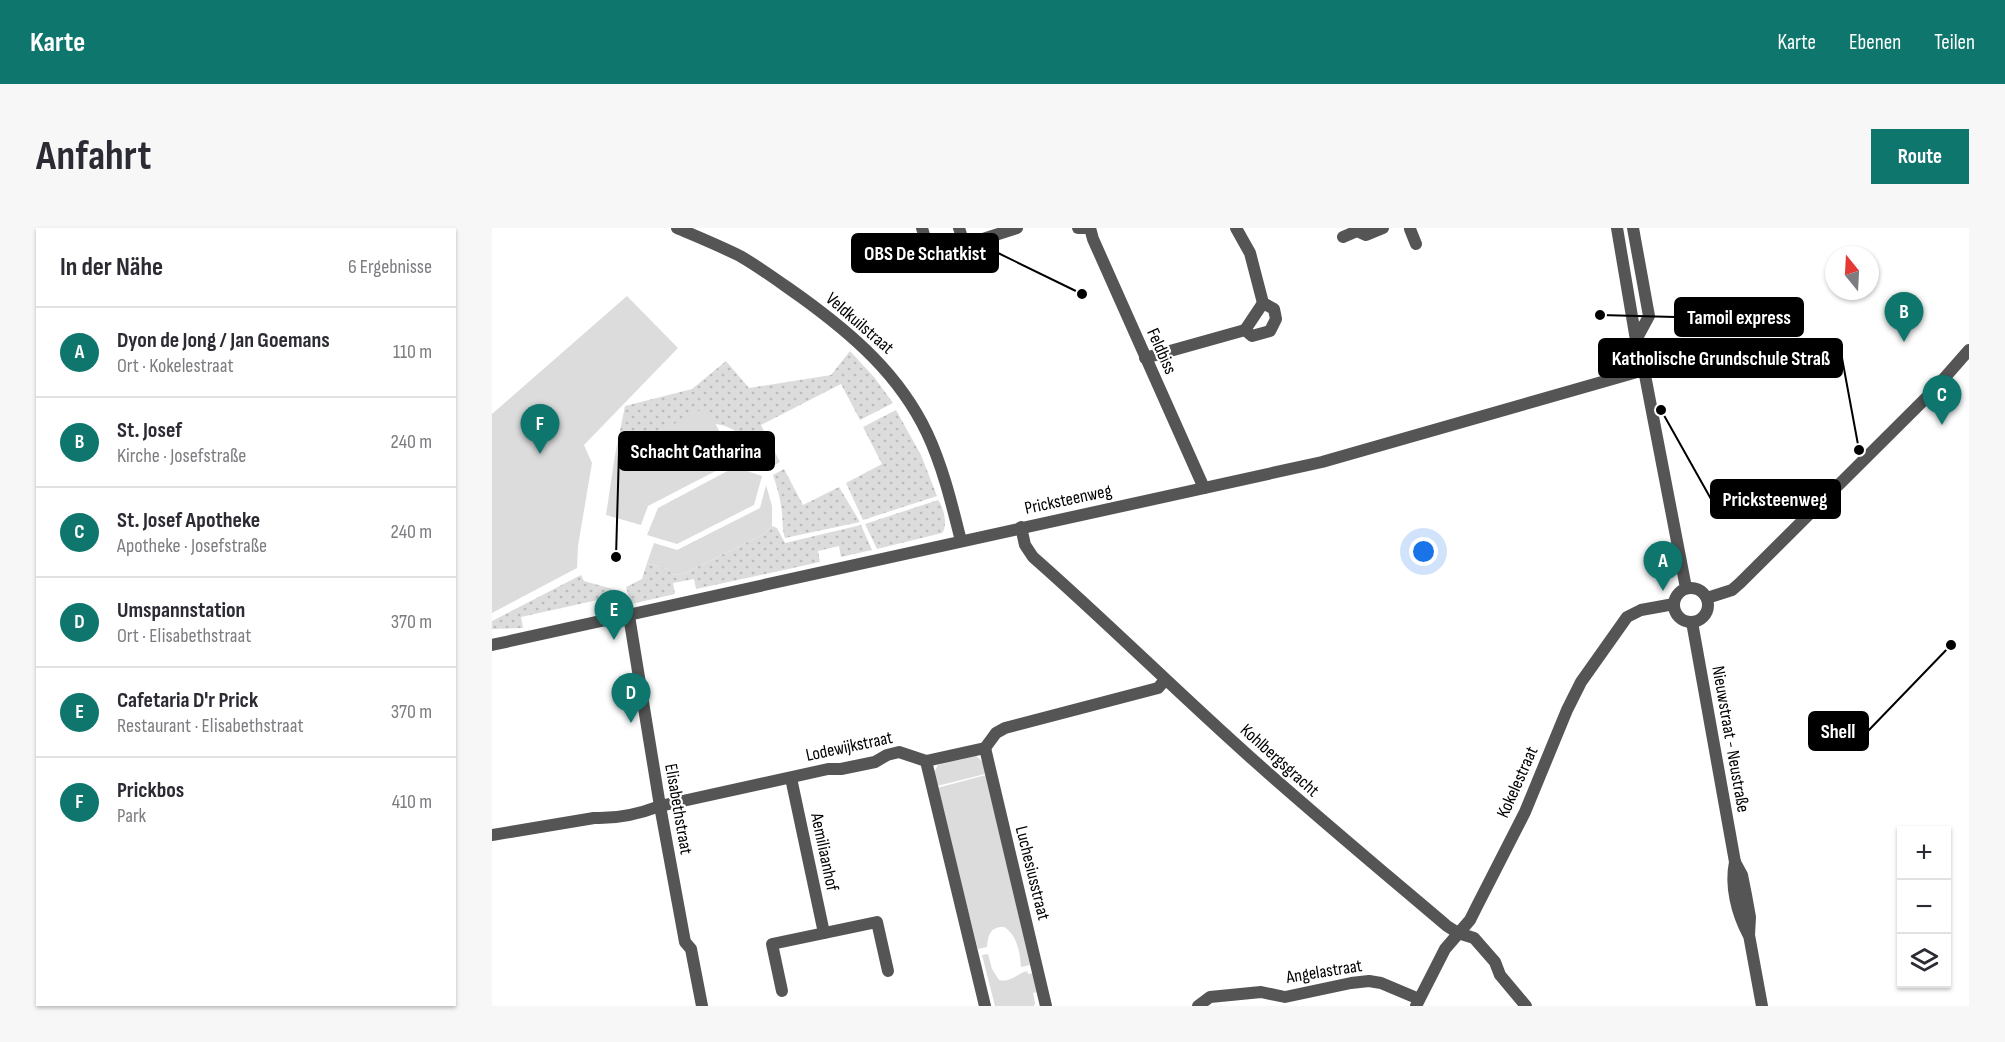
<!DOCTYPE html>
<html lang="de">
<head>
<meta charset="utf-8">
<style>
  body { margin:0; font-family:"Sofia Sans Condensed",sans-serif; background:#f7f7f7; color:#2b2b33 }
  .controls { position:absolute; right:18px; bottom:18px; display:grid; overflow:hidden; border-radius:0px; box-shadow:0 2px 4px #0004 }
  .controls button { width:54px; height:54px; display:grid; place-items:center; padding:0; border:0; border-bottom:2px solid #e1e1e2; background:#fff; color:#2b2b33; font:30px sans-serif }
  .compass { position:absolute; left:1333px; top:18px; width:54px; height:54px; border-radius:50%; background:#fff; box-shadow:0 2px 4px #0004; rotate:342deg }
  .you { position:absolute; left:932px; top:324px; width:21px; height:21px; margin:-15px; border:4px solid #fff; border-radius:50%; background:#1a73e8; box-shadow:0 0 0 9px #1a73e833 }
  .badge { display:grid; place-items:center; width:39px; height:39px; border-radius:50%; background:#0f766e; color:#fff; font-size:20px; font-weight:700 }
  .pin { position:absolute; translate:-50% -50px; filter:drop-shadow(0 2px 3px #0008) }
  .pin::after { content:''; position:absolute; top:32px; width:21px; height:18px; background:inherit; clip-path:polygon(0 0,100% 0,50% 100%) }
  .list { margin:0; padding:0; list-style:none }
  h2 { display:flex; justify-content:space-between; align-items:center; height:78px; margin:0; padding:0 24px; font-size:26px }
  h2 small { font-size:20px; font-weight:400; color:#7c7c81 }
  .list li { display:grid; grid-template-columns:39px 1fr auto; gap:18px; align-items:center; box-sizing:border-box; height:90px; padding:0 24px; border-top:2px solid #e1e1e2 }
  .list b { display:block; font-size:22px; white-space:nowrap }
  .list p { margin:0; font-size:20px; white-space:nowrap; color:#7c7c81 }
  .list em { font-size:20px; font-style:normal; color:#7c7c81 }
  .icon { flex:none; width:33px; height:33px; fill:none; stroke:currentColor; stroke-width:2; stroke-linecap:round; stroke-linejoin:round }
  .map { position:relative; flex:none; width:1477px; height:778px; overflow:hidden; border-radius:0px }
  header { display:flex; align-items:center; gap:36px; box-sizing:border-box; height:84px; padding:0 30px; background:#0f766e; color:#fff }
  header strong { font-size:28px }
  nav { display:flex; gap:33px; margin-inline-start:auto; font-size:21px }
  .intro { display:flex; align-items:center; justify-content:space-between; box-sizing:border-box; height:144px; padding:0 36px }
  h1 { margin:0; font-size:42px }
  .button { padding:15px 27px; border-radius:0px; background:#0f766e; color:#fff; font-size:21px; font-weight:700 }
  main { display:flex; gap:36px; padding:0 36px }
  aside { flex:1; background:#fff; border-radius:0px; box-shadow:0 2px 4px #0004 }
  .map>svg:first-child { display:block }
</style>
</head>
<body>
<header>
<strong>Karte</strong>
<nav><a>Karte</a><a>Ebenen</a><a>Teilen</a></nav>
</header>
<div class="intro"><h1>Anfahrt</h1><a class="button">Route</a></div>
<main>
<aside>
<h2>In der Nähe<small>6 Ergebnisse</small></h2>
<ul class="list">
<li><span class="badge">A</span><div><b>Dyon de Jong / Jan Goemans</b><p>Ort · Kokelestraat</p></div><em>110 m</em></li>
<li><span class="badge">B</span><div><b>St. Josef</b><p>Kirche · Josefstraße</p></div><em>240 m</em></li>
<li><span class="badge">C</span><div><b>St. Josef Apotheke</b><p>Apotheke · Josefstraße</p></div><em>240 m</em></li>
<li><span class="badge">D</span><div><b>Umspannstation</b><p>Ort · Elisabethstraat</p></div><em>370 m</em></li>
<li><span class="badge">E</span><div><b>Cafetaria D'r Prick</b><p>Restaurant · Elisabethstraat</p></div><em>370 m</em></li>
<li><span class="badge">F</span><div><b>Prickbos</b><p>Park</p></div><em>410 m</em></li>
</ul>
</aside>
<div class="map">
<svg width="1477" height="778" viewBox="0 0 1477 778">
  <defs>
    <pattern id="garden-dots" width="8" height="8" patternUnits="userSpaceOnUse" patternTransform="scale(1.5)"><rect width="8" height="8" fill="#dcdcdc"/><path d="M2 2h.1M6 6h.1" fill="none" stroke="#bbb" stroke-width="1.8" stroke-linecap="round"/></pattern>
  </defs>
  <rect width="100%" height="100%" fill="#fff"/>
  <g fill="#dcdcdc">
    <path d="M135,68L186,120L92,217L100,235L86,318L85,340L0,385V186Z"/>
    <path d="M214,178L243,233L156,278L149,297L114,287L123,227Z"/>
    <path d="M243,239L270,248L262,277L185,316L155,307L166,280Z"/>
    <path d="M274,257L280,278V298L272,306L189,347L178,346L179,342L155,335L162,315L185,322L268,280Z"/>
    <path d="M484,528L491,534L493,546L445,558L442,545L446,537Z"/>
    <path d="M494,547L538,737L529,739C528,724 525,707 512,699C498,698 496,708 495,719L486,721L445,560Z"/>
    <path d="M496,726L500,741L507,752C519,755 524,746 535,743L536,746L541,745L546,764L541,765L543,775L542,778H503L490,727Z"/>
  </g>
  <g fill="url(#garden-dots)">
    <path d="M358,123L382,149L401,175L368,192L349,156L269,197L288,234L277,240C266,221 247,198 223,196L214,179L123,227L133,178L200,161L234,133L257,160L339,147Z"/>
    <path d="M404,182L429,227L445,268L371,292L354,255L390,236L371,199Z"/>
    <path d="M292,241L311,277L347,259L368,294L293,310C290,301 291,294 290,285C289,272 285,259 281,247Z"/>
    <path d="M446,272C452,280 456,298 450,305L385,321L373,296Z"/>
    <path d="M369,297L380,322L349,329L347,318L326,323L328,334L204,361L202,351L181,355L183,366L139,376L134,359L150,351L155,335L179,342V346L189,347L272,306L280,298L285,300L293,315Z"/>
    <path d="M89,347L92,353L124,362L128,379L113,382L110,371L29,389L31,400L0,401V393Z"/>
  </g>
  <g fill="none" stroke-linecap="round" stroke-linejoin="round">
    <g stroke="#555" stroke-width="12">
      <path d="M185,0C206,9 228,18 248,28C269,40 289,55 309,69C360,106 407,146 435,205C451,239 460,277 469,313"/>
      <path d="M430,0L438,28L525,0"/>
      <path d="M467,0L472,16"/>
      <path d="M586,0H598"/>
      <path d="M598,0L601,11L712,260"/>
      <path d="M1141,0L1157,88L1144,112"/>
      <path d="M918,1L924,16"/>
      <path d="M851,9L865,3L874,7L891,0"/>
      <path d="M753,102L771,75"/>
      <path d="M653,130L753,102L760,108L778,103L784,91L782,81L771,75L758,25L744,0"/>
      <path d="M529,299L533,317L541,329C615,394 685,464 758,529C823,587 889,642 955,698L966,705L982,710L1003,734L1008,747L1034,778"/>
      <path d="M1215,370L1240,362L1248,355L1441,163L1477,122"/>
      <path d="M137,388L168,578L193,714L199,721L210,778"/>
      <path d="M0,417L830,234L1152,142"/>
      <path d="M493,520L554,778"/>
      <path d="M434,533L493,778"/>
      <path d="M299,550L332,705"/>
      <path d="M0,607L102,590C125,591 147,586 168,578L336,541H349L383,534L395,527L407,524L434,533L493,520L504,505L513,500L666,460L673,452"/>
      <path d="M290,763L280,716L385,694L396,743"/>
      <path d="M706,778L718,769L769,764L793,769L859,755L877,753L889,755L927,771"/>
      <path d="M924,778L953,721L978,692L984,680L1033,584L1075,482L1089,454L1135,389L1149,382L1182,376"/>
    </g>
    <g stroke="#555" stroke-width="12">
      <path d="M1125,0L1144,112L1152,142L1194,360"/>
      <circle cx="1199" cy="377" r="17"/>
      <path d="M1200,394L1243,634L1250,647L1254,667L1258,689L1257,707L1270,778"/>
      <path d="M1243,634C1238,658 1245,685 1256,706"/>
    </g>
  </g>
  <g text-anchor="middle" stroke-width="4.5" stroke-linejoin="round" paint-order="stroke">
    <g font-size="18" fill="#000" stroke="#fff">
      <text transform="translate(368 95) rotate(41)" y="6">Veldkuilstraat</text>
      <text transform="translate(670 123) rotate(66)" y="6">Feldbiss</text>
      <text transform="translate(576 271) rotate(-12)" y="6">Pricksteenweg</text>
      <text transform="translate(1239 511) rotate(80)" y="6">Nieuwstraat - Neustraße</text>
      <text transform="translate(357 518) rotate(-12)" y="6">Lodewijkstraat</text>
      <text transform="translate(788 532) rotate(42)" y="6">Kohlbergsgracht</text>
      <text transform="translate(1025 554) rotate(-66)" y="6">Kokelestraat</text>
      <text transform="translate(187 581) rotate(80)" y="6">Elisabethstraat</text>
      <text transform="translate(333 624) rotate(78)" y="6">Aemiliaanhof</text>
      <text transform="translate(541 645) rotate(76)" y="6">Luchesiusstraat</text>
      <text transform="translate(832 743) rotate(-9)" y="6">Angelastraat</text>
    </g>
  </g>
  <path fill="none" stroke="#000" stroke-width="2" d="M590 66L506 25M1108 87L1183 89M1367 222L1350 130M124 329L127 223M1169 182L1219 271M1459 417L1376 503"/>
  <g fill="#000" stroke="#fff" stroke-width="2">
    <circle cx="590" cy="66" r="6"/>
    <circle cx="1108" cy="87" r="6"/>
    <circle cx="1367" cy="222" r="6"/>
    <circle cx="124" cy="329" r="6"/>
    <circle cx="1169" cy="182" r="6"/>
    <circle cx="1459" cy="417" r="6"/>
  </g>
  <g fill="#000" stroke="#000" stroke-width="2">
    <rect x="360" y="6" width="146" height="38" rx="6"/>
    <rect x="1183" y="70" width="128" height="38" rx="6"/>
    <rect x="1107" y="111" width="243" height="38" rx="6"/>
    <rect x="127" y="204" width="155" height="38" rx="6"/>
    <rect x="1219" y="252" width="129" height="38" rx="6"/>
    <rect x="1317" y="484" width="59" height="38" rx="6"/>
  </g>
  <g font-size="20" text-anchor="middle" font-weight="bold" fill="#fff">
    <text x="433" y="32">OBS De Schatkist</text>
    <text x="1247" y="96">Tamoil express</text>
    <text x="1229" y="137">Katholische Grundschule Straß</text>
    <text x="204" y="230">Schacht Catharina</text>
    <text x="1283" y="278">Pricksteenweg</text>
    <text x="1346" y="510">Shell</text>
  </g>
</svg>
<div class="controls">
<button>+</button>
<button>−</button>
<button><svg class="icon" aria-label="layers" viewBox="0 0 24 24"><path d="M12 4l9 5-9 5-9-5zM3 14l9 5 9-5"/></svg></button>
</div>
<svg class="compass" viewBox="-18 -18 36 36"><path d="M0-13l5 13h-10z" fill="#e53935"/><path d="M0 13l5-13h-10z" fill="#7c7c81"/></svg>
<div class="you"></div>
<div class="pin badge" style="left:1171px;top:363px">A</div>
<div class="pin badge" style="left:1412px;top:114px">B</div>
<div class="pin badge" style="left:1450px;top:197px">C</div>
<div class="pin badge" style="left:139px;top:495px">D</div>
<div class="pin badge" style="left:122px;top:412px">E</div>
<div class="pin badge" style="left:48px;top:226px">F</div>
</div>
</main>
</body>
</html>
